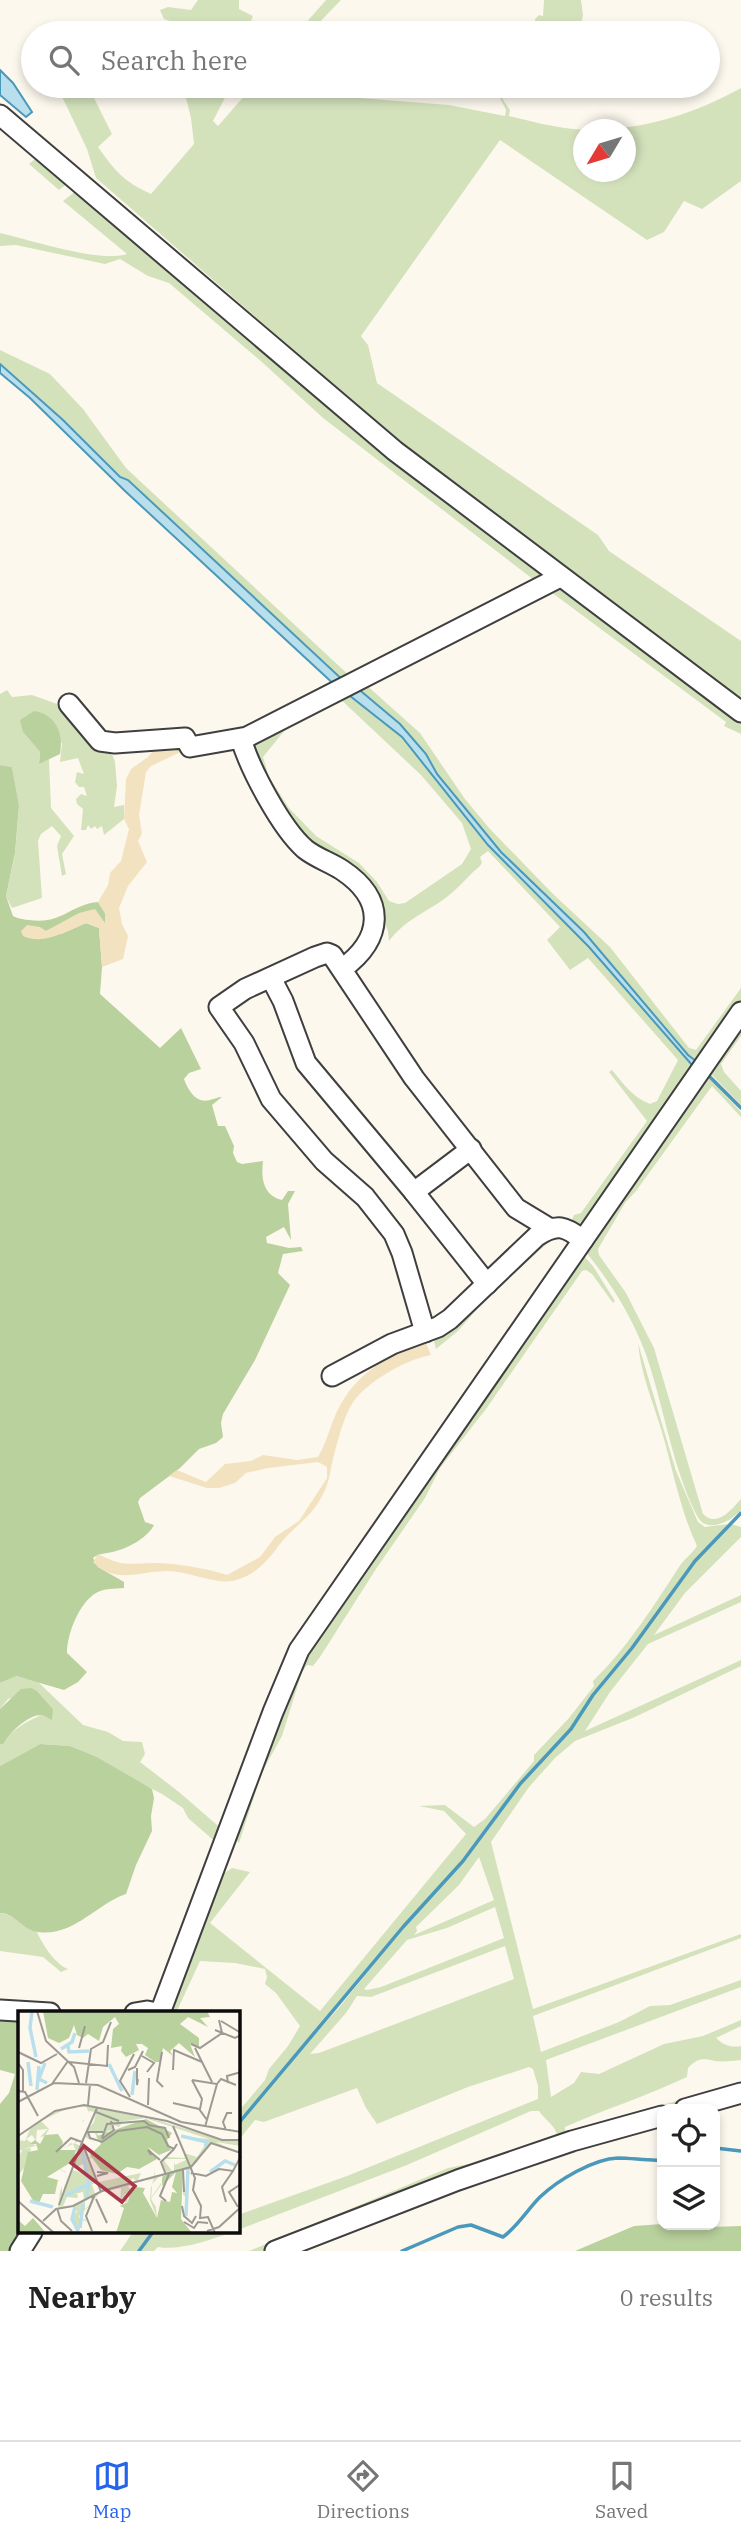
<!DOCTYPE html>
<html lang="en">
<head>
<meta charset="utf-8">
<style>
  body { margin:0; font-family:"IBM Plex Serif",serif; background:#f2f2f2; color:#222 }
  .controls { position:absolute; right:21px; bottom:21px; display:grid; overflow:hidden; border-radius:14px; box-shadow:0 4px 10px #0003 }
  .controls button { width:63px; height:63px; display:grid; place-items:center; padding:0; border:0; border-bottom:2px solid #e0e0e0; background:#fff; color:#222; font:35px sans-serif }
  .compass { position:absolute; left:573px; top:119px; width:63px; height:63px; border-radius:50%; background:#fff; box-shadow:0 4px 10px #0003; rotate:232deg }
  .list { margin:0; padding:0; list-style:none }
  h2 { display:flex; justify-content:space-between; align-items:center; height:91px; margin:0; padding:0 28px; font-size:30px }
  h2 small { font-size:23px; font-weight:400; color:#767676 }
  .icon { flex:none; width:38px; height:38px; fill:none; stroke:currentColor; stroke-width:2; stroke-linecap:round; stroke-linejoin:round }
  .map { position:relative; flex:none; width:741px; height:2251px; overflow:hidden }
  .search { position:absolute; background:#fff; box-shadow:0 4px 10px #0003; left:21px; right:21px; top:21px; height:77px; display:flex; align-items:center; gap:18px; box-sizing:border-box; padding:0 24px; border-radius:38px; color:#767676; font-size:26px }
  .sheet { height:189px; background:#fff }
  nav { display:flex; justify-content:space-around; align-items:center; box-sizing:border-box; height:98px; border-top:2px solid #e0e0e0; background:#fff; font-size:19px; color:#767676 }
  nav a { display:grid; justify-items:center; gap:4px }
  nav .on { color:#2563eb }
  .map>svg:first-child { display:block }
</style>
</head>
<body>
<div class="map">
<svg width="741" height="2251" viewBox="0 0 741 2251">
  <rect width="100%" height="100%" fill="#fdf8ee"/>
  <g fill="#d4e2bc" fill-rule="evenodd">
    <path d="M198,0H239V9L253,16L246,33H187L178,24L164,19L160,10L168,7L191,10Z"/>
    <path d="M326,0H341L309,33H297Z"/>
    <path d="M544,0H581L583,15L579,33H539L540,30L535,25V19L539,15L543,16Z"/>
    <path d="M57,86H97L92,94L112,134L98,147C116,172 123,181 151,194L194,144L191,118L185,94L170,86H231L213,121L218,126L253,86H268L346,97L449,105L505,116L506,110L494,86H499L503,100L510,110L509,116C530,121 552,127 573,129C634,133 688,117 741,88V181L702,209L684,201L664,232L647,240L500,140L361,336L368,345L377,383L598,535L609,551L741,641V700L382,427L96,178L87,149ZM584,130H626V172H584Z"/>
    <path d="M35,159L67,184L59,190L29,164Z"/>
    <path d="M76,191L544,574L538,583L323,418L263,363L169,283L148,276L120,259L105,264L16,245L0,246V233C31,240 99,263 127,254L63,201Z"/>
    <path d="M0,350L50,374L83,409L126,468L353,679L346,683L128,480L120,477L64,420L0,364Z"/>
    <path d="M558,584L741,719V734L724,726L726,722L547,589Z"/>
    <path d="M364,683L420,733L465,799L490,829L553,894L610,947L689,1048L696,1050L741,988V1006L696,1061L688,1055L584,932L501,852L437,774L426,754L400,724L356,687Z"/>
    <path d="M7,690L12,697L32,695L57,704L102,745L113,756L115,762L117,786L114,807L124,805V819L104,835L102,826L97,829L95,826L91,829L88,825L86,830H81L83,809L77,804L76,799L81,794L87,796L84,787H79L75,782L77,772L84,774L78,758L60,762L62,743L23,732L40,752L39,763L49,759L51,808L74,836L62,854L66,874L62,876L57,846L61,836L52,826L41,834L38,841L42,898L12,908L6,896L15,854L19,805L12,767L0,765V694Z"/>
    <path d="M345,692L402,737L488,845L589,947L692,1065L688,1071L692,1076L583,1226L571,1222L574,1215L581,1213L647,1121L609,1072L612,1070C623,1083 633,1098 650,1104L657,1101L678,1060L588,958L570,970L547,940L560,927L488,851L480,857L482,863L479,867C470,874 463,883 455,890C434,910 408,916 389,941L388,931L384,922L281,811L248,742L294,719L263,757L269,777L289,808L316,836L359,863L377,882L389,901L398,904L405,903L462,864L471,849L462,823L421,775L337,696Z"/>
    <path d="M741,1023V1036L721,1064L724,1072L741,1091V1105L710,1073L713,1069V1063Z"/>
    <path d="M708,1077L741,1112V1117L712,1086L636,1191L625,1203L598,1249L599,1255L626,1293L654,1348L703,1514C717,1528 731,1510 741,1499V1510C733,1519 716,1530 703,1523C694,1518 677,1467 674,1455C664,1421 657,1385 645,1352C631,1314 607,1277 581,1246Z"/>
    <path d="M553,1238L485,1300L458,1331L436,1349L432,1333L543,1239Z"/>
    <path d="M582,1254L593,1266L615,1301L613,1303L592,1274L586,1270L582,1271L486,1409L440,1468L425,1498L376,1569L320,1657L313,1666L307,1665L302,1672L282,1736L262,1772L239,1843L235,1838L265,1753L306,1654Z"/>
    <path d="M638,1343L676,1471L698,1522L705,1527L728,1524L694,1561L631,1647L592,1695L570,1729L519,1783L462,1860L402,1926L238,2122V2112L265,2080L269,2069L288,2046L300,2026L276,1993L265,1984L267,1977L265,1969L235,1963L200,1961L176,2013H166L220,1876L232,1868L250,1872L210,1923L320,2011L466,1834L444,1811L419,1806L445,1805L474,1827L485,1819L534,1761V1755L569,1718L594,1686L593,1681C627,1648 653,1607 679,1567C684,1559 692,1554 697,1546C680,1510 673,1470 662,1432C653,1402 641,1375 638,1343Z"/>
    <path d="M731,1524L741,1527V1537L685,1593L654,1635L741,1595V1602L648,1644L610,1692L585,1731L741,1660V1666L635,1717L575,1741L555,1758L529,1787L491,1842L533,2009L741,1934V1938L533,2016L541,2052L619,2022L650,2006L670,2005L741,1980V1987L546,2060L551,2097L574,2083L581,2072L599,2074L664,2044L703,2036L741,2020V2026L716,2038C724,2045 730,2048 741,2046V2060C733,2061 723,2062 715,2061C703,2058 697,2058 688,2068L687,2077C647,2096 605,2109 565,2127V2132L741,2083V2089L674,2109H662L406,2196L265,2251H249L448,2168L484,2161L557,2135C555,2125 545,2120 539,2111H531L407,2165L238,2230V2215L347,2176L538,2099V2086L533,2069L529,2067L468,2087L377,2124L366,2108L357,2088L264,2122L255,2120L238,2141V2126L246,2113L341,2005L403,1928L464,1862L521,1785L572,1730L594,1696L633,1648L696,1562ZM479,1857L494,1900L414,1935L417,1931L416,1927L459,1885ZM495,1907L504,1938L381,1987L367,1990L364,1989L407,1940L447,1928ZM505,1946L514,1979L319,2053L310,2054L346,2013L357,1996L371,1997Z"/>
    <path d="M15,1676L38,1682L83,1725L108,1732L123,1741L142,1742L145,1754L140,1762L179,1792L224,1831L219,1845L188,1818L183,1808L162,1794L125,1775L95,1756L70,1746L40,1744L0,1766V1744L3,1745C13,1725 35,1719 53,1709L37,1691L8,1699L0,1709V1683Z"/>
    <path d="M0,1913C16,1915 23,1927 37,1932C42,1944 56,1965 68,1969L61,1972L43,1957L0,1951Z"/>
    <path d="M133,2232H152L138,2251H120Z"/>
    <path d="M154,2232H232C211,2240 179,2251 158,2247L154,2251H141Z"/>
  </g>
  <g fill="#b9d19d">
    <path d="M34,711C56,714 64,734 60,754L39,764L40,752L23,732L20,720Z"/>
    <path d="M0,765L12,767L19,805L15,853L6,896L13,916C19,919 22,919 29,920C62,925 71,904 98,902L105,913L106,925L87,911L46,931H21L61,934L86,923L99,928L102,967L100,994L160,1048L181,1028L201,1069L189,1073L184,1079C188,1090 196,1104 210,1100C214,1099 218,1097 222,1097L212,1105L218,1126H225L234,1146L233,1153L237,1162L242,1164L263,1161C261,1179 263,1195 282,1200L288,1191H295L288,1204L291,1240L284,1227L266,1237L267,1243L289,1248L301,1247L303,1251L283,1254L278,1273L290,1285L255,1360L223,1414L221,1423L223,1437L216,1443L199,1449L180,1468L140,1498L138,1502L145,1522L154,1525C148,1537 129,1548 116,1551C107,1554 101,1552 93,1558L98,1567L124,1582V1588C115,1589 104,1588 96,1593C79,1603 67,1634 67,1653L87,1672L78,1682L64,1690L16,1676L0,1683Z"/>
    <path d="M31,1688L37,1691L53,1709L52,1720C49,1719 46,1716 42,1715C28,1714 8,1734 3,1745L0,1744V1709L21,1689Z"/>
    <path d="M40,1744L70,1746L95,1756L152,1789L154,1798L151,1816L152,1831L136,1865L126,1894C95,1905 73,1937 38,1932C22,1930 17,1914 0,1913V1766Z"/>
    <path d="M0,2014L19,2015V2232H26L13,2251H0V2104L9,2093L15,2074L0,2070Z"/>
    <path d="M662,2224L677,2228L741,2226V2251H575L634,2226Z"/>
  </g>
  <g fill="#f2e2c0">
    <path d="M181,744L187,749L151,766L146,772L139,815L142,834L138,841L147,862L128,886L119,908L122,924L128,936L123,959L102,967L99,928L87,923C66,930 45,946 23,936L21,931L27,925L40,927L46,931L79,913L95,909L105,923V913L98,902L108,885L110,873L121,861L129,829L124,819L126,779L131,769L148,757L158,745Z"/>
    <path d="M426,1343L431,1355C408,1359 374,1378 358,1396C345,1410 339,1437 334,1455C330,1469 330,1483 322,1496C310,1519 294,1526 280,1544C269,1559 256,1575 236,1580C217,1586 189,1571 168,1571C140,1571 115,1585 93,1562L98,1554C126,1568 128,1563 157,1563C180,1564 205,1568 227,1575L260,1557L275,1537L299,1521L327,1478V1467L318,1462L268,1468L246,1473L235,1483L219,1488H207L169,1476L177,1470L206,1482L225,1464L251,1461L263,1455L297,1460L318,1457C325,1445 328,1434 333,1421C350,1377 383,1356 426,1343Z"/>
  </g>
  <g fill="#b9dfed" stroke="#4a98ba" stroke-width="2">
    <path d="M0,70L13,83L32,112L26,117L0,95Z"/>
    <path d="M0,364L63,420L120,477L128,480L346,683L338,688L125,491L30,398L0,373Z"/>
    <path d="M356,687L400,724L426,754L437,774L501,852L584,932L688,1055L696,1061L692,1065L589,947L488,845L402,737L345,692Z"/>
  </g>
  <g fill="none" stroke-linecap="round" stroke-linejoin="round">
    <g stroke="#4a98ba" stroke-width="3.5">
      <path d="M705,1072L741,1108"/>
      <path d="M238,2124L403,1927L463,1861L520,1784L571,1729L593,1695L632,1648L695,1561L741,1513"/>
      <path d="M715,2148L741,2151"/>
      <path d="M139,2251L153,2232"/>
      <path d="M402,2251L458,2227L471,2225L503,2237C518,2226 527,2210 540,2197C558,2180 593,2159 618,2158C633,2158 647,2161 662,2160"/>
    </g>
    <g stroke="#3f3f3f" stroke-width="23">
      <g id="minor">
        <path d="M0,115L395,451L741,712"/>
        <path d="M69,704L100,741L115,743L185,738L190,747L247,737L560,577"/>
        <path d="M241,739C250,769 281,828 305,849C316,858 330,862 342,870C387,900 383,939 342,969"/>
        <path d="M271,978L283,1001L306,1063L414,1192L487,1284"/>
        <path d="M414,1192L471,1149"/>
        <path d="M425,1332L402,1253L394,1234L365,1197L324,1161L271,1099L244,1043L219,1007L245,989L315,957L327,953L332,955L414,1078L516,1208L549,1228"/>
        <path d="M332,1376L392,1344L438,1327L450,1319L537,1236C557,1223 565,1226 583,1240"/>
        <path d="M0,2010L50,2013"/>
        <path d="M135,2013L147,2011L157,2013"/>
        <path d="M160,2013L273,1712L299,1650L741,1012"/>
        <path d="M685,2109L741,2093"/>
        <path d="M20,2251L32,2232"/>
        <path d="M275,2251L458,2180L572,2141L662,2116"/>
      </g>
    </g>
    <use href="#minor" stroke="#fff" stroke-width="19"/>
  </g>
  <g transform="translate(18 2011)">
    <rect width="222" height="222" fill="#fdf8ee"/>
    <path d="M58,95H67L77,96L142,110L203,129L222,130V135L198,131L222,143L197,132L189,135L179,151L170,157V160L173,162L174,165L170,160V189L165,183V167L168,180L170,157L141,166L156,160V150L157,154L170,148H145L154,160L147,161L142,150L145,148L149,146L167,147L166,142L179,146L189,131L168,126L191,128L127,107L102,111L104,112L101,116L93,113L96,119L90,120L86,130L85,122H79L82,127L80,131L77,122L71,120V126L77,129L78,130L71,128L79,134L66,125L65,134L71,147L78,140L80,143L71,148L81,171L123,162L119,171L129,170L136,167L137,158V167L141,166L133,174L134,177L133,187L143,172V174L133,188L138,196L139,207L132,189L133,175L136,168L129,170L119,171L115,167L110,172L115,175H110L113,180L106,184L111,190L107,192L105,184L102,196L103,177L85,181L80,172L74,173L77,183L82,181L75,190L72,186L67,190V198L75,191L61,205V207L66,208L70,211L62,208L63,214L61,221L54,208L59,200L55,195L66,188L65,181L52,184L56,183H59L60,186L59,187L49,186L45,195H50L40,196L42,181L44,175V187L47,173L49,170L47,161L44,160L43,159L42,157L38,156L42,157L45,160H47L49,169L47,173L49,174L55,159L66,163V153L55,157L60,144L55,133L49,136L40,139L37,144L31,147H30L40,139L50,135L52,132L56,133L58,128L62,130L56,132L63,135L67,122L76,111L78,101L71,100V102L66,108V110L64,112L66,108L71,102L68,95L50,97L23,110L31,118L27,125L22,126L30,118L19,119L18,130L14,124L8,128L18,135L5,138L13,137L9,154L0,164L1,140L2,144L4,139H0V129L7,130L12,118L0,126L35,102L46,97Z" fill="#d4e2bc"/>
    <path d="M25,0H189L192,6L182,7L190,16L170,6L162,13L181,27V36L172,33L177,46L161,32L152,40L155,45L145,37L142,51H137L127,44L130,37L124,33H118L121,39L108,46L103,40L104,35L93,37L95,18L101,13L97,6L85,16L81,30L70,23L65,27L59,24L56,14L51,27L41,32L30,27ZM128,108L154,122L149,129L153,139L141,144L130,136L139,148L121,158L109,156L99,163L83,159L72,144L83,133L79,125ZM40,123L45,131L42,139H58L55,150L29,166L40,169L37,183H25L21,192L16,191L3,170L10,141L20,139L18,133H12L17,129L22,133L27,124ZM165,158L163,208L174,222H98L106,197L102,195L110,191L112,181L118,176L127,177L125,182L139,207L143,189L152,191L154,181L159,182L154,176L158,161L144,175V167L145,165ZM15,207L28,222H0L1,210L7,215Z" fill="#b9d19d"/>
    <path fill="none" stroke="#b9dfed" stroke-width="3.5" d="M14,0L12,17L18,46M50,35L51,41L71,40M43,38L54,31L57,22M10,51L13,75M27,52L21,68L29,72M91,53L104,80M19,79L21,55M114,84L117,60M163,125L189,131L187,135M64,140L71,173L68,186M192,161L207,150L217,154M47,185L70,173M12,190L35,196M57,196L54,208L60,220M168,205L170,157M62,217L65,193"/>
    <path fill="none" stroke="#9d9a94" stroke-width="2" d="M19,0L28,30L56,56L61,72M203,10L223,22M197,19L217,27L223,24M173,33L182,37L204,22L201,9M61,37L67,15M177,37L194,71M0,41L23,52L39,43M144,41L139,70L145,76M124,45L136,52L129,61M51,51L89,55L90,34M0,52L5,59V80M119,57V74L120,68M110,59L117,56L125,40M155,59L156,39L184,51M174,69L199,73L187,116M174,69L184,88L182,98M68,72L73,38L85,31L93,11M210,72L209,65L223,61M34,73L50,50M199,73L203,68L218,74M0,80L7,81L20,105M112,86L102,70L116,43M0,91L36,72L80,74L163,111L223,121M155,92L181,98L189,109M70,94L72,73M130,94L131,67M79,97L64,131L83,181M78,101L101,110M130,114L147,117L151,127M155,115L177,167L175,179L183,195L182,207L190,206L197,222M208,119L205,111L209,102H214M85,121H70L72,127L84,131L100,120L129,116L144,123L150,135L156,138L159,133M0,125L37,100L66,94L149,110L204,129H223M84,127L89,113L126,110L131,114M84,128L96,119L93,110M38,141L53,127L64,131L41,194M133,144L130,139L142,149M165,158L166,181M79,161L90,162L79,165M173,162L188,165L201,158L215,160L223,145M148,164L143,151L156,138M78,188L89,212M0,190L36,222M148,190L142,185L151,163M208,191L204,176L215,160M164,195L166,205L174,212L178,205M220,196L211,181L223,173M39,197L43,210L54,220M25,210L38,198L55,195L84,180L173,156L193,132L223,142M166,211L176,217L180,211L190,212M74,220L68,205L77,183M189,220L201,216L223,196"/>
    <path fill="#a93748" fill-opacity="0.15" stroke="#a93748" stroke-width="3.5" d="M66,135L117,175L104,191L53,152Z"/>
    <rect width="222" height="222" fill="none" stroke="#0c0c0c" stroke-width="3.5"/>
  </g>
</svg>
<div class="controls">
<button><svg class="icon" aria-label="locate" viewBox="0 0 24 24"><circle cx="12" cy="12" r="6"/><path d="M12 2v4M12 18v4M2 12h4M18 12h4"/></svg></button>
<button><svg class="icon" aria-label="layers" viewBox="0 0 24 24"><path d="M12 4l9 5-9 5-9-5zM3 14l9 5 9-5"/></svg></button>
</div>
<svg class="compass" viewBox="-18 -18 36 36"><path d="M0-13l5 13h-10z" fill="#e53935"/><path d="M0 13l5-13h-10z" fill="#767676"/></svg>
<div class="search"><svg class="icon" aria-label="search" viewBox="0 0 24 24"><circle cx="10" cy="10" r="6"/><path d="M15 15l6 6"/></svg>Search here</div>
</div>
<section class="sheet">
<h2>Nearby<small>0 results</small></h2>
<ul class="list">
</ul>
</section>
<nav>
<a class="on"><svg class="icon" aria-label="map" viewBox="0 0 24 24"><path d="M3 6l6-2 6 2 6-2v14l-6 2-6-2-6 2zM9 4v14M15 6v14"/></svg>Map</a>
<a><svg class="icon" aria-label="directions" viewBox="0 0 24 24"><path d="M12 3l9 9-9 9-9-9zM9 14v-3h6M13 9l2 2-2 2"/></svg>Directions</a>
<a><svg class="icon" aria-label="saved" viewBox="0 0 24 24"><path d="M7 4h10v16l-5-4-5 4z"/></svg>Saved</a>
</nav>
</body>
</html>
